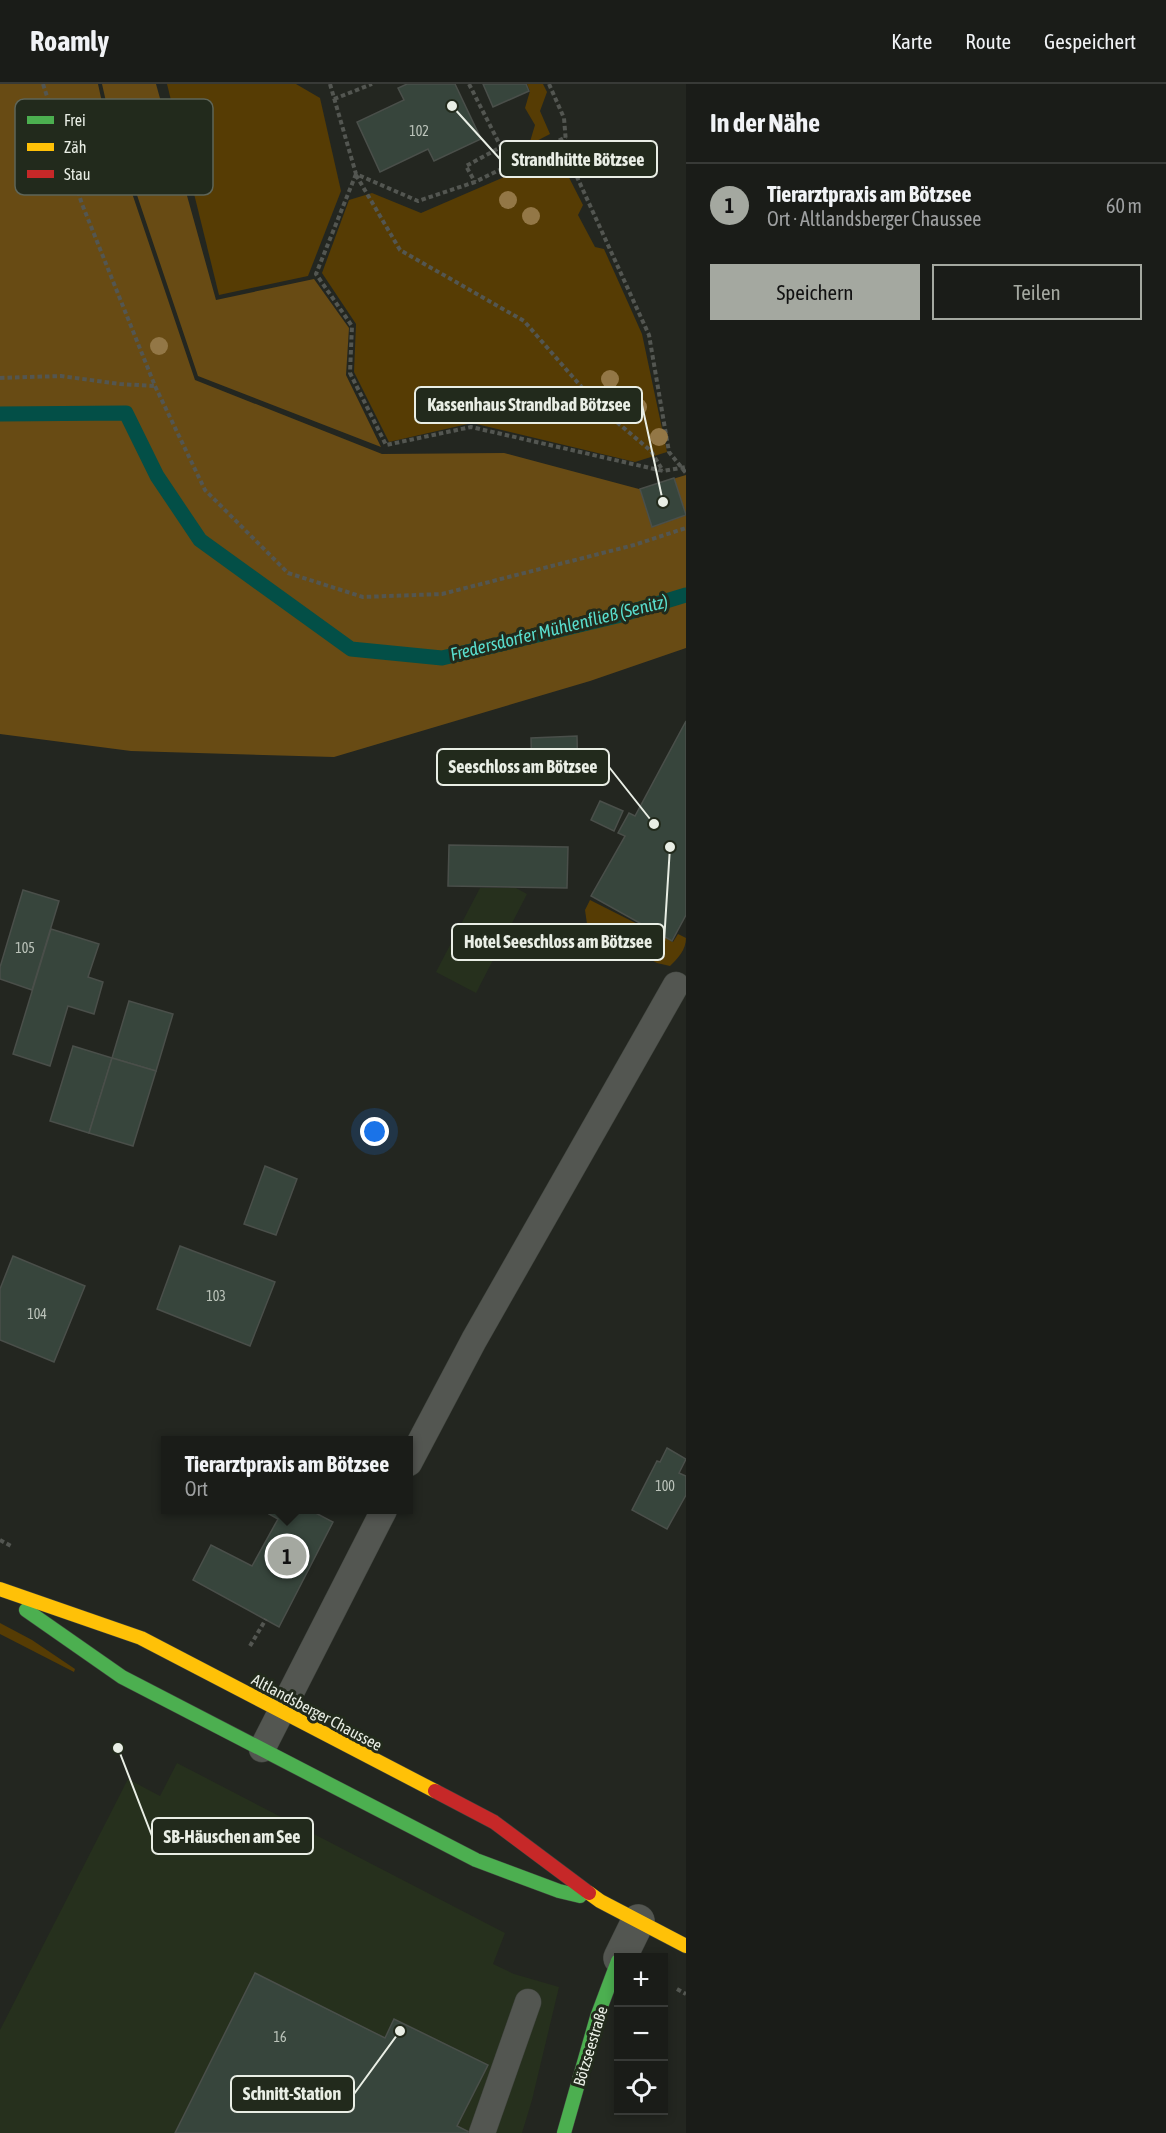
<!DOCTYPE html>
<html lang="de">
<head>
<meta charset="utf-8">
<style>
  body { margin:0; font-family:"Asap Condensed",sans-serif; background:#272925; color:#f1f3f6 }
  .controls { position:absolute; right:18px; bottom:18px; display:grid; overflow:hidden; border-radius:0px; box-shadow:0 3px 9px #0003 }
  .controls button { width:54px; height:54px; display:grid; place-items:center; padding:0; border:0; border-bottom:2px solid #383a37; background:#1a1c18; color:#f1f3f6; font:30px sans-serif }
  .you { position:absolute; left:375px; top:1048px; width:21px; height:21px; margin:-15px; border:4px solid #fff; border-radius:50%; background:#1a73e8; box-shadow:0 0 0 9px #1a73e833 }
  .badge { display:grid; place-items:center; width:39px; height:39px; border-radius:50%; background:#a4a8a0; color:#111; font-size:20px; font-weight:700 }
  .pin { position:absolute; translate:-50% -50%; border:3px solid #fff; box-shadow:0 2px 6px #0006 }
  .popup { position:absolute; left:161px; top:1352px; width:252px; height:78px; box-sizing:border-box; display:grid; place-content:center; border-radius:0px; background:#1a1c18; filter:drop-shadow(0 2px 4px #0005); font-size:20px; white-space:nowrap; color:#9fa1a2 }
  .popup b { font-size:22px; color:#f1f3f6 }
  .popup::after { content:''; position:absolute; left:50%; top:100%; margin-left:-12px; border:12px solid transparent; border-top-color:#1a1c18 }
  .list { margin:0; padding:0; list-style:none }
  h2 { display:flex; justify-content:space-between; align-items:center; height:78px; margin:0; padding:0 24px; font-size:26px }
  h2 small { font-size:20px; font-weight:400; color:#9fa1a2 }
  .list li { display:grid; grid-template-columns:39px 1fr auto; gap:18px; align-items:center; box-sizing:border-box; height:84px; padding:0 24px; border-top:2px solid #383a37 }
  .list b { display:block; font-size:22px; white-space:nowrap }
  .list p { margin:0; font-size:20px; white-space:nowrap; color:#9fa1a2 }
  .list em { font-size:20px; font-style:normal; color:#9fa1a2 }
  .actions { display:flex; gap:12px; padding:18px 24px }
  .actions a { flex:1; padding:14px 0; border:2px solid #a4a8a0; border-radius:0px; text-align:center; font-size:21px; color:#a4a8a0 }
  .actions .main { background:#a4a8a0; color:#111 }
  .icon { flex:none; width:33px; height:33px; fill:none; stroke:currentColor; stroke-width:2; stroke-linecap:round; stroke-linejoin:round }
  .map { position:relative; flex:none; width:686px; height:2049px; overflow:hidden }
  header { display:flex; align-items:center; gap:36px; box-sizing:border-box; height:84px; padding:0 30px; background:#1a1c18; border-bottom:2px solid #383a37 }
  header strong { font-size:28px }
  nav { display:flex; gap:33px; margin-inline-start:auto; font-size:21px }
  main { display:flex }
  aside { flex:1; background:#1a1c18 }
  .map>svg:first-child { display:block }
</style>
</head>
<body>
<header>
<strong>Roamly</strong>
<nav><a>Karte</a><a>Route</a><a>Gespeichert</a></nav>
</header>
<main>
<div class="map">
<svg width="686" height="2049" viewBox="0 0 686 2049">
  <rect width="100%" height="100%" fill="#232620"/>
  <g fill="#26301d">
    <path d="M480,804H516L527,810L476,909L436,888Z"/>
    <path d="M177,1679L505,1849L493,1880L514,1890L559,1903L532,2016L522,2049H0V1946L128,1695L160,1712Z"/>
  </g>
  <g fill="#563c04">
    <path d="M167,0H296L320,14L341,107L308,192L219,211Z"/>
    <path d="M527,0H543L547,8L540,27L550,50L529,61L535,41L525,24L530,7Z"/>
    <path d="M557,70L583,121L578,131L595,163L604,165L642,250L667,368L635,378L472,339L389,358L354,288L356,240L322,189L349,116L372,109L421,129Z"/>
    <path d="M590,816L673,858L678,850L686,854C686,866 678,874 670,882L657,879L587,840L585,826Z"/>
    <path d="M0,1539L32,1556L75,1585L74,1588L0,1550Z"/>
  </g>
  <g fill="#684b14">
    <path d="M0,0H98L103,23L195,296L382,370L504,369L639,405L686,391V564L590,597L334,673L131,667L0,650Z"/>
    <path d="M102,0H156L216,216L314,195L349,244L346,291L381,363L198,292L107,22Z"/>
  </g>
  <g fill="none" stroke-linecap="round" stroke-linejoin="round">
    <path stroke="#034f47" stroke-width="15" d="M0,330L126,329L157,392L200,456L351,565L442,574L617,532L686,511"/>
  </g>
  <g fill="#37453c" stroke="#4a4f4a" stroke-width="1.5">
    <path d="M407,0H455L481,55L434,77L428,65L380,88L357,38L404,16L398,4Z"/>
    <path d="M483,0H526L529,7L493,23Z"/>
    <path d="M674,394L686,431L652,443L640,405Z"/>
    <path d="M686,637V831L672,857L591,812L625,752L618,749L629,729L635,732Z"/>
    <path d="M577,652L578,696L532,698L531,654Z"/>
    <path d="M600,717L623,727L614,747L591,736Z"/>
    <path d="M449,761L568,763L567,804L448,802Z"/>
    <path d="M23,806L59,817L32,906L0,895V883Z"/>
    <path d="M51,845L99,860L88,893L103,898L94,930L68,922L50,982L13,970Z"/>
    <path d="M129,917L173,930L156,987L112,974Z"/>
    <path d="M73,962L112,974L89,1049L50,1037Z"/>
    <path d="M112,974L156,987L133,1062L89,1049Z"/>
    <path d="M265,1082L297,1095L276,1151L244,1140Z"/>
    <path d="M180,1162L275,1198L250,1262L157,1225Z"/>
    <path d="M13,1172L85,1202L54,1278L0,1256V1205Z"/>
    <path d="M667,1364L686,1375L679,1389L686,1392V1411L667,1445L632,1426L657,1377L660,1378Z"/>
    <path d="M272,1426H310L333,1438L279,1543L193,1496L211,1461L252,1482L278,1435L269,1430Z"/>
    <path d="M255,1889L385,1954L394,1935L488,1981L457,2042L471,2049H175Z"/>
  </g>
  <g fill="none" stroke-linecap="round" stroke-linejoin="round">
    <g stroke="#40443e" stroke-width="27">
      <g id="lane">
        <path d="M409,1379L474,1256L676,901"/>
        <path d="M262,1665L384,1426"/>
        <path d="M482,2049L528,1918"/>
      </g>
    </g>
    <g stroke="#40443e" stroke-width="34">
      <path id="street" d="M620,1874L638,1837"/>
    </g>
    <g stroke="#40443e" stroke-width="15">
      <g id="fast">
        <path d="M26,1526L122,1593L476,1776L559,1807L580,1812"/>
        <path d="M564,2049L597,1933L618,1877"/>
      </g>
    </g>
    <g stroke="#40443e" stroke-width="15">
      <g id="slow">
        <path d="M0,1505L141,1554L435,1707"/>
        <path d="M589,1809L600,1817L686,1862"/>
      </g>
    </g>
    <g stroke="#40443e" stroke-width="15">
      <path id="jam" d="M435,1707L494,1738L589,1809"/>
    </g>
    <g stroke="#535651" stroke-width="4" stroke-dasharray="4.5 3" stroke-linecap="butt">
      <path d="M43,0L82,120L155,302L205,406L288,489L363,513L442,510L634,461L686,444"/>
      <path d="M330,0L356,90L418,117L475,98L566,53"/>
      <path d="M469,0L501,63L466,82L475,98"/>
      <path d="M549,0L564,34L567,71L649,251L669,368L686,389"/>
      <path d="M334,15L372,0"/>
      <path d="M356,90L316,190L352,242L350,289L386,361L471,343L663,387L686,383"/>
      <path d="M356,91L400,166L524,237L599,323L651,367L663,387"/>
      <path d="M0,294L61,292L120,300L155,302"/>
      <path d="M0,1456L11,1462"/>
      <path d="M250,1562L266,1535"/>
      <path d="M677,1905L686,1910"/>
    </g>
    <use href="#lane" stroke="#535651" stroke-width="26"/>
    <use href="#street" stroke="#535651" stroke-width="33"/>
    <use href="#fast" stroke="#4caf50" stroke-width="14"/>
    <use href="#slow" stroke="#ffc107" stroke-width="14"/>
    <use href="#jam" stroke="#c62828" stroke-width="14"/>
  </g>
  <g fill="#937746">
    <circle cx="508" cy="116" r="9"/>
    <circle cx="531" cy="132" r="9"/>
    <circle cx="159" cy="262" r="9"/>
    <circle cx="610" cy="295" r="9"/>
    <circle cx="638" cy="323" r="9"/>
    <circle cx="659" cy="353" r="9"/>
  </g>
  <g text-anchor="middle" stroke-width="6" stroke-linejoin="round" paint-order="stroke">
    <g font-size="14" fill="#bcc4bb">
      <text x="419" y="52">102</text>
      <text x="25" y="869">105</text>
      <text x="216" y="1217">103</text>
      <text x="37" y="1235">104</text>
      <text x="665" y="1407">100</text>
      <text x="280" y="1958">16</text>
    </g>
    <g font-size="16" fill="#e9eee5" stroke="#222a1c">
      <text transform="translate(317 1628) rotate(28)" y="6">Altlandsberger Chaussee</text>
      <text transform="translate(590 1962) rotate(-73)" y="6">Bötzseestraße</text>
    </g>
    <g font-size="18" font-style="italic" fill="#59dece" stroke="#222a1c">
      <text transform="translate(559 544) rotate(-14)" y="6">Fredersdorfer Mühlenfließ (Senitz)</text>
    </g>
  </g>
  <rect x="15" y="15" width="198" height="96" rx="9" fill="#222a1c" stroke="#5e6558" stroke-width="1.5"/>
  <rect x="27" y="32" width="27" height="8" fill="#4caf50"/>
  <rect x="27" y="59" width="27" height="8" fill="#ffc107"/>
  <rect x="27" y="86" width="27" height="8" fill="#c62828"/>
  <g font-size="16" fill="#e9eee5">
    <text x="64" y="42">Frei</text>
    <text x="64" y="69">Zäh</text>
    <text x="64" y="96">Stau</text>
  </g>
  <path fill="none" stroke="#e9eee5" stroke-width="2" d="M452 22L500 75M663 418L642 321M654 740L609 683M670 763L664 858M118 1664L152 1752M400 1947L354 2010"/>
  <g fill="#e9eee5" stroke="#222a1c" stroke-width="2">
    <circle cx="452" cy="22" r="6"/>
    <circle cx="663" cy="418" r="6"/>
    <circle cx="654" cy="740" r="6"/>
    <circle cx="670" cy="763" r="6"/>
    <circle cx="118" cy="1664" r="6"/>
    <circle cx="400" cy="1947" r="6"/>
  </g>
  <g fill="#222a1c" stroke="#e9eee5" stroke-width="2">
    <rect x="500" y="57" width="157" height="36" rx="6"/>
    <rect x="415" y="303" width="227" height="36" rx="6"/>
    <rect x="437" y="665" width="172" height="36" rx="6"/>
    <rect x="452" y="840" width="212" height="36" rx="6"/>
    <rect x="152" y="1734" width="161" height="36" rx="6"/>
    <rect x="231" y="1992" width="123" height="36" rx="6"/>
  </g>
  <g font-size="18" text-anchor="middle" font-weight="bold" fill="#e9eee5">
    <text x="578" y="82">Strandhütte Bötzsee</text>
    <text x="529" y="327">Kassenhaus Strandbad Bötzsee</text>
    <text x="523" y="689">Seeschloss am Bötzsee</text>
    <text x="558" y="864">Hotel Seeschloss am Bötzsee</text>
    <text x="232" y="1759">SB-Häuschen am See</text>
    <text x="292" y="2016">Schnitt-Station</text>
  </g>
</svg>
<div class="controls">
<button>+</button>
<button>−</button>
<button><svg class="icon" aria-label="locate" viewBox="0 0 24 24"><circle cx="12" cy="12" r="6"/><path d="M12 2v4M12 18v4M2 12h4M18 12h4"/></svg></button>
</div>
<div class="you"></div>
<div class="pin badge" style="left:287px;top:1472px">1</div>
<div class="popup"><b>Tierarztpraxis am Bötzsee</b>Ort</div>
</div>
<aside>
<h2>In der Nähe<small></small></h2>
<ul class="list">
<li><span class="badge">1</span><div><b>Tierarztpraxis am Bötzsee</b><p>Ort · Altlandsberger Chaussee</p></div><em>60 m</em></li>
</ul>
<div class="actions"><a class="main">Speichern</a><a>Teilen</a></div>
</aside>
</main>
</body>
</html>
